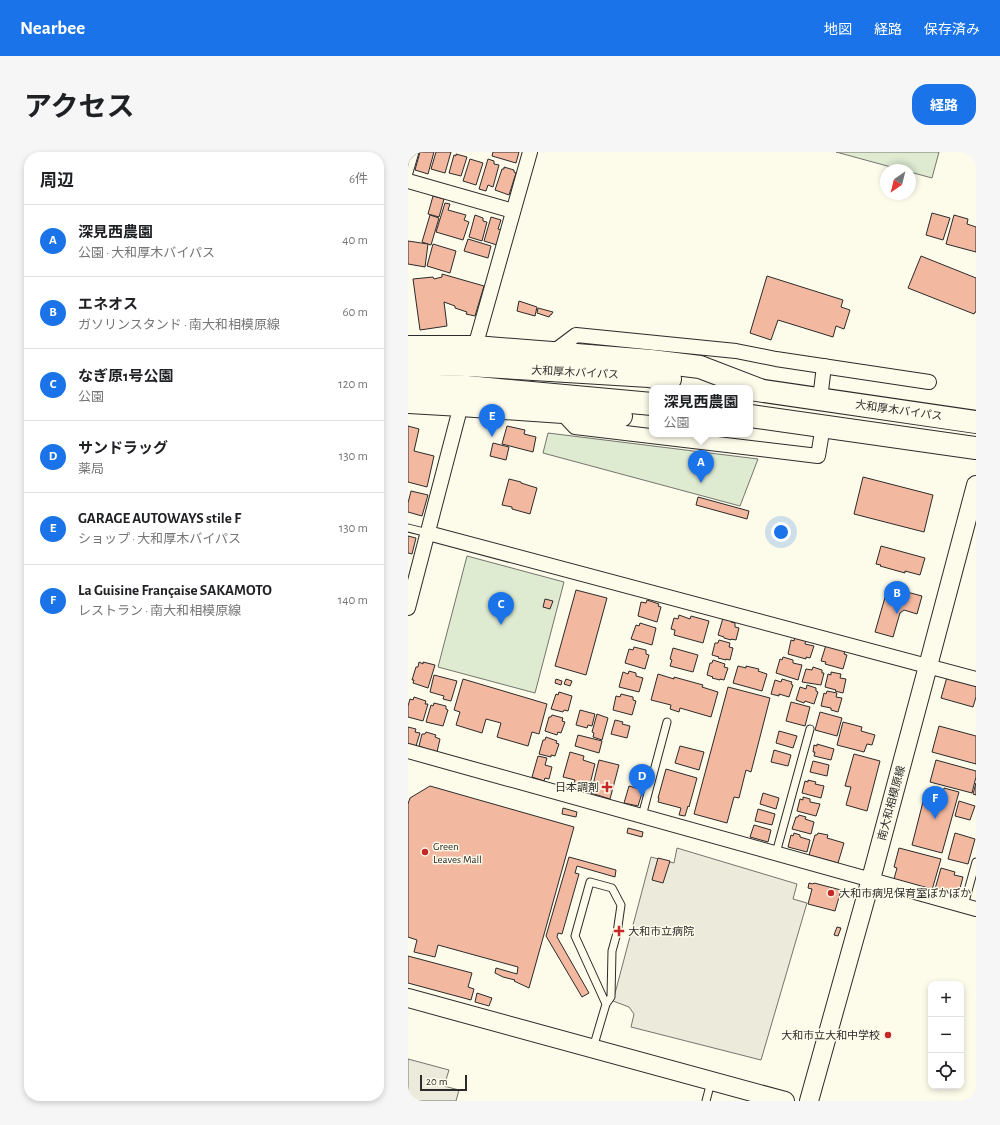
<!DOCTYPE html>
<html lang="ja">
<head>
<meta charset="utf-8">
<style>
  body { margin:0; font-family:"Alegreya Sans","Noto Sans JP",sans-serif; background:#f6f6f6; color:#202124 }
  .controls { position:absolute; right:12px; bottom:12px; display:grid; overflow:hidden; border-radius:8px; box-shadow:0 2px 6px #0003 }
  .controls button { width:36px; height:36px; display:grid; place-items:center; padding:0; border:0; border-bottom:1px solid #e0e0e0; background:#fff; color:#202124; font:20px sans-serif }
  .compass { position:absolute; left:472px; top:12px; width:36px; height:36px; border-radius:50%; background:#fff; box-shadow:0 2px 6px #0003; rotate:215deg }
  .scale { position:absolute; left:12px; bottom:10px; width:47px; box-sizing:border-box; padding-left:4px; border:2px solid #2b2b2b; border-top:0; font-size:11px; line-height:14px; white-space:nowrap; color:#2b2b2b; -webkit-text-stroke:3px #fdfbea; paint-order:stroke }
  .you { position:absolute; left:373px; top:380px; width:14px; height:14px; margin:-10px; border:3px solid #fff; border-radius:50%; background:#1a73e8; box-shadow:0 0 0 6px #1a73e833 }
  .badge { display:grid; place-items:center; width:26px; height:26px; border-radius:50%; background:#1a73e8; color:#fff; font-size:13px; font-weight:700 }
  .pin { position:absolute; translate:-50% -33px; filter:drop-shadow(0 1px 2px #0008) }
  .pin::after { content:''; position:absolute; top:21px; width:14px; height:12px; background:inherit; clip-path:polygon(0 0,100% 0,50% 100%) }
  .popup { position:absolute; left:241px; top:233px; width:104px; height:52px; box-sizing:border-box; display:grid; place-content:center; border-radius:8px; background:#fff; filter:drop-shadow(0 1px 3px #0005); font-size:13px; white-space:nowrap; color:#757577 }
  .popup b { font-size:15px; color:#202124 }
  .popup::after { content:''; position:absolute; left:50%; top:100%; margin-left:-8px; border:8px solid transparent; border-top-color:#fff }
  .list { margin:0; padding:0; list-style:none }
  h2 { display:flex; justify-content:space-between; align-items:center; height:52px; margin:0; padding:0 16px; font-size:17px }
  h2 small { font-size:13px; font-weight:400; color:#757577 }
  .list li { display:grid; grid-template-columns:26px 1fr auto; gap:12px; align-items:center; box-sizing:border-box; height:72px; padding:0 16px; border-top:1px solid #e0e0e0 }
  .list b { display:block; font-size:15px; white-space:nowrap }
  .list p { margin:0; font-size:13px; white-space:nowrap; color:#757577 }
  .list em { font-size:13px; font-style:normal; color:#757577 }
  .icon { flex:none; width:22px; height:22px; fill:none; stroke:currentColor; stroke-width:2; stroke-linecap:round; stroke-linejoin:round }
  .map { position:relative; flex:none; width:568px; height:949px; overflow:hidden; border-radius:16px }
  header { display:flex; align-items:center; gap:24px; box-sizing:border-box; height:56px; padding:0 20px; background:#1a73e8; color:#fff }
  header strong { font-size:19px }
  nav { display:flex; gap:22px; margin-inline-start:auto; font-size:14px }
  .intro { display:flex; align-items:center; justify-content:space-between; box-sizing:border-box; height:96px; padding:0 24px }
  h1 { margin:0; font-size:28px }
  .button { padding:10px 18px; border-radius:16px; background:#1a73e8; color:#fff; font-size:14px; font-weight:700 }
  main { display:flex; gap:24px; padding:0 24px }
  aside { flex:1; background:#fff; border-radius:16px; box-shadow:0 2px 6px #0003 }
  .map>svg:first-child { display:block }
</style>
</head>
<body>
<header>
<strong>Nearbee</strong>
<nav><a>地図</a><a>経路</a><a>保存済み</a></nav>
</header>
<div class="intro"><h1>アクセス</h1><a class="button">経路</a></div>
<main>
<aside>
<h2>周辺<small>6件</small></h2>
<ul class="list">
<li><span class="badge">A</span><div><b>深見西農園</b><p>公園 · 大和厚木バイパス</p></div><em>40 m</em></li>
<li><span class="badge">B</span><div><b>エネオス</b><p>ガソリンスタンド · 南大和相模原線</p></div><em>60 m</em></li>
<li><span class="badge">C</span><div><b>なぎ原1号公園</b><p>公園</p></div><em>120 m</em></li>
<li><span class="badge">D</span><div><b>サンドラッグ</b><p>薬局</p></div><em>130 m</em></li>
<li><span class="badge">E</span><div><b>GARAGE AUTOWAYS stile F</b><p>ショップ · 大和厚木バイパス</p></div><em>130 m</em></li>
<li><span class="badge">F</span><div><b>La Guisine Française SAKAMOTO</b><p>レストラン · 南大和相模原線</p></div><em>140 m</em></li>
</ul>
</aside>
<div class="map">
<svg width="568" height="949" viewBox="0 0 568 949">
  <rect width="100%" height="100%" fill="#fdfbea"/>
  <g fill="#deebd1" stroke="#74746e">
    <path d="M428,0H531L524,26L502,20V18H494Z"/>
    <path d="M140,281L350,307L332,354L135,301Z"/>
    <path d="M59,404L156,430L127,541L30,515Z"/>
  </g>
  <g fill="#eceadb" stroke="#74746e">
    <path d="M269,696L389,732L385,747L399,751L353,908L223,875L226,862L221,855L205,849L243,705L266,711Z"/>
    <path d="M0,907L41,918L36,934L51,938L48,949H0Z"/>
  </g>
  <g fill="#f2b8a0" stroke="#2b2b2b">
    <path d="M12,0H26L20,22L7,18Z"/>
    <path d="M28,0H43L37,21L23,17Z"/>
    <path d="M85,0H111L108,11L84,4Z"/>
    <path d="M48,2L59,5L53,24L41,21L46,3L48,4Z"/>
    <path d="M62,7L75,11L68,33L55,29Z"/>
    <path d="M80,7L86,9V12L91,13L85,35L80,33L78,39L71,37Z"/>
    <path d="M96,15L106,18V20L108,21L101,43L87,38L94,17H96Z"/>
    <path d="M25,44L36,47L31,65L20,62Z"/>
    <path d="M37,51L42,52L40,58L58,63L56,68L61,70L55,88L28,80Z"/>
    <path d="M524,61L542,66L535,88L518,83Z"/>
    <path d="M22,63L31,66L23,93L14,90Z"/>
    <path d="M67,63L75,66V69L79,70L74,89L61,85Z"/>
    <path d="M546,63L560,67L559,72L568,75V100L538,92Z"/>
    <path d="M83,65L93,68L90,77L94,78L89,93L76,89Z"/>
    <path d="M60,87L83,94L80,106L56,99Z"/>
    <path d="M0,89L20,92L17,115L0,112Z"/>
    <path d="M25,92L48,99L42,121L19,114Z"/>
    <path d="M513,104L568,126V160H567L566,162L500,136Z"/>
    <path d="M34,122L76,134L67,164L58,162L59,160L47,156V154L36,150L39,174L12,178L5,127L25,125L26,127L34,125Z"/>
    <path d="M359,124L435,148L433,155L442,158L436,177L428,174L425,185L370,168L363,188L342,181Z"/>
    <path d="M111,149L129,155L127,164L109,159Z"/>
    <path d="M130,156L145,160L143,163H142L141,165L129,161Z"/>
    <path d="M0,274L11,277L6,299L26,304L19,335L0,330Z"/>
    <path d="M99,274L117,278L116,282L128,285L125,300L94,292Z"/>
    <path d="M85,291L101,295L98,308L82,304Z"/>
    <path d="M455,325L525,343L516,380L446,362Z"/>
    <path d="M101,327L113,330V331L129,336L122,362L104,357V355L94,353Z"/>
    <path d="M3,339L20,343L14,364L0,360V351Z"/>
    <path d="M290,345L341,359L339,367L288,353Z"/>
    <path d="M0,384L8,386L4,402L0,401Z"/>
    <path d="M473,394L517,406L512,423L497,419V421L472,414L473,413L468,412Z"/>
    <path d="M480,435L514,444L509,462L496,458L492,461L485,485L467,480Z"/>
    <path d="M168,438L199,446L178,523L147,514Z"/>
    <path d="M137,447L145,449L142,457L135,455Z"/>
    <path d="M239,448L251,452L250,454L253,455L249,470L230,464L233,450L238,451Z"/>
    <path d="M271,463L282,467L283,464L301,469L295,491L266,483L267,478L263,477L266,466L270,467Z"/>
    <path d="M315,466L324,468L323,470L327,471V475L331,476L328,488L323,487V488L316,486V485L310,483Z"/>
    <path d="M232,471L248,476L244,493L223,487L228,473L231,474Z"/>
    <path d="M387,485L398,487L397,492L406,494L402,506L398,505V507L380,502L383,488L386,489Z"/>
    <path d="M311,488L322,491L321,495L325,496L322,508L318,507V508L310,506L311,505L304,503L307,491H310Z"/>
    <path d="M418,493L437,499L436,502L439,503L435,517L417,512L418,510L413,509Z"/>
    <path d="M226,495L238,498V502L241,503L237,517L217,511L221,497L225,498Z"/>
    <path d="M265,496L290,503L285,520L262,514L264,508L262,507Z"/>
    <path d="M375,505L385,508V511L394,513L390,528L368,521L372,507L374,508Z"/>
    <path d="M305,508L317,512L316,515L320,516L316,528L312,527V528L304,526L305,525L299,523L302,511H304Z"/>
    <path d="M11,510L15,512V510L27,513L20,536L5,531L6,528H4L8,515H10Z"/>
    <path d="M330,514L338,516V514L351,517L350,519L359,522L354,539L325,531Z"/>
    <path d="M405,515L414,518V521H416L413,533L394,530L398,517L404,518Z"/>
    <path d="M221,519L228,521V524L235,526L231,540L211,535L215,520L220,522Z"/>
    <path d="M423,520L433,522L432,526L438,527L435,541L427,539L428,538L417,535L420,522L423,523Z"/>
    <path d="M250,522L266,527V525L295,533L294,535L310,540L303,565L272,556L271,560L262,557L263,553L243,548Z"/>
    <path d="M26,523L49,529L43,549L35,547L36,544L22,540Z"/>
    <path d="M539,525L568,533V545L565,555L533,546Z"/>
    <path d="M55,527L139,552L131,582L124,580L120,594L89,585L93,571L78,567L74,581L48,573L52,560L46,558Z"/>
    <path d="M148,527L154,529L153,533L147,531Z"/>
    <path d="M158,527L164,529L162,534L156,532Z"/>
    <path d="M374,527L384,530L383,532L385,533L381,545L371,542V544L363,542L367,528L373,530Z"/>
    <path d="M399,533L408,536V539L410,540L406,552L397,549L396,551L388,548L392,535L398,537Z"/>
    <path d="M320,535L362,546L343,620L338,618L331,646L326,645L319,671L286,662Z"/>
    <path d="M419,539L429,541L428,545L434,546L430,560L423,558V556L413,554L416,541L418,542Z"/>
    <path d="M151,540L164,544L160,559L156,558L155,560L143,557L148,542L150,543Z"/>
    <path d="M213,542L225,545V548L228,549L224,563L205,558L208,544L212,545Z"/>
    <path d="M6,545L18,549L17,552H20L15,569L0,565V554L2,547L5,548Z"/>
    <path d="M383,550L402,555L397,574L378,569Z"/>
    <path d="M26,551L38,554V557L40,558L35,574L18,570L23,553L25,554Z"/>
    <path d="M172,558L187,562L184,574L180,573L179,576L168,573Z"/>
    <path d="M412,560L434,566L429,584L407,578Z"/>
    <path d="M189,562L200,566L194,588L185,585L186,581L184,580Z"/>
    <path d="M144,563L155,566L154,569L157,570L153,581L150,580L149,583L137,579L141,565H143Z"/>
    <path d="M207,568L215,570L214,572L222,574L219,586L203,582Z"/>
    <path d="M435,570L454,575L453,579L467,583L464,593L459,592L456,600L429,593Z"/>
    <path d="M531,574L568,584V612L524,600Z"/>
    <path d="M0,575L8,577L7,580L12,581L8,594L0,593Z"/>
    <path d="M371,579L389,584L385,596L368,591Z"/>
    <path d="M18,580L28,583L27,585L32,587L29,600L25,598L24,599L11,594L14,582H17Z"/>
    <path d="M170,583L194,589L191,601L167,594Z"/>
    <path d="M138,585L149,589L148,591L151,592L147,604L143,603V605L131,602L135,588H137Z"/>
    <path d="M409,592L426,597L423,608L406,604L407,600H405L406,593L409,594Z"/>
    <path d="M272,594L296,600L291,618L267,611Z"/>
    <path d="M366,598L383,603L380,614L363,610Z"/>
    <path d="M162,600L176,604L175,608L187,612L181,636L166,632L167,628L155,625Z"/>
    <path d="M446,602L472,609L459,659L438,653L443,635L437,634Z"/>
    <path d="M130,604L139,606L137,613L144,615L141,627L137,626L136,629L124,625Z"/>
    <path d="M191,608L211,613L202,647L183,641Z"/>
    <path d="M528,608L568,619V625L564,641L522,630Z"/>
    <path d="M405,609L421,613L419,624L402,620Z"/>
    <path d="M258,617L289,626L281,655L280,654L277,664L271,663L273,656L250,650L251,646H250Z"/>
    <path d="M400,628L408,630L407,632L416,634L413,646L394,641L397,629L400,630Z"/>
    <path d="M568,631V643L565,642Z"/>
    <path d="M22,634L166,675L121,836L106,829L107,828L95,825L87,821L88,816L109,822L110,815L30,793L27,805L6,800L9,788L0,785V652L2,646Z"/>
    <path d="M221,634L235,638L230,654L216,651Z"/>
    <path d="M536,636L551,640L534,701L504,693L518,638L535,643Z"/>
    <path d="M355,641L371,646L368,657L352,652Z"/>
    <path d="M395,645L402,647V650L412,652L408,664L389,659L392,647L395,648Z"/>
    <path d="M551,649L567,654L562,668L547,664Z"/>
    <path d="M155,656L169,660L168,665L154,662Z"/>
    <path d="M350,657L367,662L364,673L347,669Z"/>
    <path d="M391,663L398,665L397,667L406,670L403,682L384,677L388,665H390Z"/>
    <path d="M346,673L363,678L360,690L342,685Z"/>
    <path d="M220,676L235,680L234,685L219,681Z"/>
    <path d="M386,681L392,683V685L402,688L399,700L380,695L383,683L385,684Z"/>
    <path d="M410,681L420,683L419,686L436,691L430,711L401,703L407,683H409Z"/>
    <path d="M547,681L567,687L560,712L540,707Z"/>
    <path d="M491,696L533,707L524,738L486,727L489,716L486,715Z"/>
    <path d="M161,705L208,718L207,725L169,714L167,721L171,722L154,782L150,781L149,785L181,841L174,845L138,784Z"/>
    <path d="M250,706L262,709L255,731L244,728Z"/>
    <path d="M533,716L547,720L546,723L555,725L550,744L527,737Z"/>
    <path d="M401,731L405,732L406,731L433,738L427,759L400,752L404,737L400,736Z"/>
    <path d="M429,775L433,776L430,784L426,783Z"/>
    <path d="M0,804L64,821L60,835L66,837L63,848L0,831Z"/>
    <path d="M69,841L84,846L81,854L67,850Z"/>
  </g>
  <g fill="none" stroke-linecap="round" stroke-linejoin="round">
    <g stroke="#2b2b2b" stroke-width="9">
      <g id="service">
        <path d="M0,24L7,0"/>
        <path d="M0,376L20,381"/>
        <path d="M234,664L259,570"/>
        <path d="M368,701L402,577"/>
        <path d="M556,753L568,710"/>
        <path d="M185,896L198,852L203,845L204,799L209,781L213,753L204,736L182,730L167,784L198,852"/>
        <path d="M298,949L303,930"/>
      </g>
    </g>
    <g stroke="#2b2b2b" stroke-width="16">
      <g id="minor">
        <path d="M0,29L105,59"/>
        <path d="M67,195L122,0"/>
        <path d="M144,201L168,183L328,199L368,207L521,230"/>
        <path d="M412,247L416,214"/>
        <path d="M152,259L167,275L410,304L415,274"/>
        <path d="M20,381L568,527"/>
        <path d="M0,456L53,253"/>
        <path d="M0,599L568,757"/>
      </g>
    </g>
    <g stroke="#2b2b2b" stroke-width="20">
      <g id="tertiary">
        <path d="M0,846L377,949"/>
        <path d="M401,949L463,727L520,514L568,333"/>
      </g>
    </g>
    <g stroke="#2b2b2b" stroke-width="24">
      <g id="trunk">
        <path d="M0,195H67L144,201L243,209L292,215L352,238"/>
        <path d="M0,212L59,213L241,224L262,227"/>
        <path d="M0,233L59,235L244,252"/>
        <path d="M342,237L568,270"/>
        <path d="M0,250L53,253L213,264"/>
        <path d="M342,264L568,296"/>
      </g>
    </g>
    <use href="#service" stroke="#fdfbea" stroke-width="7"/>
    <use href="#minor" stroke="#fdfbea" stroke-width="14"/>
    <use href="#tertiary" stroke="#fdfbea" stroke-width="18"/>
    <use href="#trunk" stroke="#fdfbea" stroke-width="22"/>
  </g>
  <g fill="#c62828" stroke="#fdfbea" stroke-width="1.5">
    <path d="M197 629h4v4h4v4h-4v4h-4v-4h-4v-4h4z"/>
    <circle cx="17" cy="700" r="4"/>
    <circle cx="423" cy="741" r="4"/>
    <path d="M209 773h4v4h4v4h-4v4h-4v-4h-4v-4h4z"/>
    <circle cx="480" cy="883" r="4"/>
  </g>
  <g text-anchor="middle" stroke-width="3" stroke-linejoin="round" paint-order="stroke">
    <g font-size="11" fill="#2b2b2b" stroke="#fdfbea">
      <text transform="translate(167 220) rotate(3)" y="4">大和厚木バイパス</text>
      <text transform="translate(491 258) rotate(8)" y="4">大和厚木バイパス</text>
      <text transform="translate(483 651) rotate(-75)" y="4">南大和相模原線</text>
    </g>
    <g font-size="11" fill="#2b2b2b" stroke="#fdfbea" text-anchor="start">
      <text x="191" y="639" text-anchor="end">日本調剤</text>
      <text x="25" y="698">Green<tspan x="25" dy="13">Leaves Mall</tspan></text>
      <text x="431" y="745">大和市病児保育室ぽかぽか</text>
      <text x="220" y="783">大和市立病院</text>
      <text x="472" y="887" text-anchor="end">大和市立大和中学校</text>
    </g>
  </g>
</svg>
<div class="controls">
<button>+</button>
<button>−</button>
<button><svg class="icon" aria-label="locate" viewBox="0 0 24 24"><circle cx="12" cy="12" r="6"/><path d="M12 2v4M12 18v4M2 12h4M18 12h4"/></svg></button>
</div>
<svg class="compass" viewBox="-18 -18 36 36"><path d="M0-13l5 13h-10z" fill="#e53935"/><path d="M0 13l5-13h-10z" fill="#757577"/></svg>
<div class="scale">20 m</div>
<div class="you"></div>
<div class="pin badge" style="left:293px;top:331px">A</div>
<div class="popup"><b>深見西農園</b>公園</div>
<div class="pin badge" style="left:489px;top:462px">B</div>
<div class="pin badge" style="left:93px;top:473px">C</div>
<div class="pin badge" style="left:234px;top:645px">D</div>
<div class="pin badge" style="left:84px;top:285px">E</div>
<div class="pin badge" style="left:527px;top:667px">F</div>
</div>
</main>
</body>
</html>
